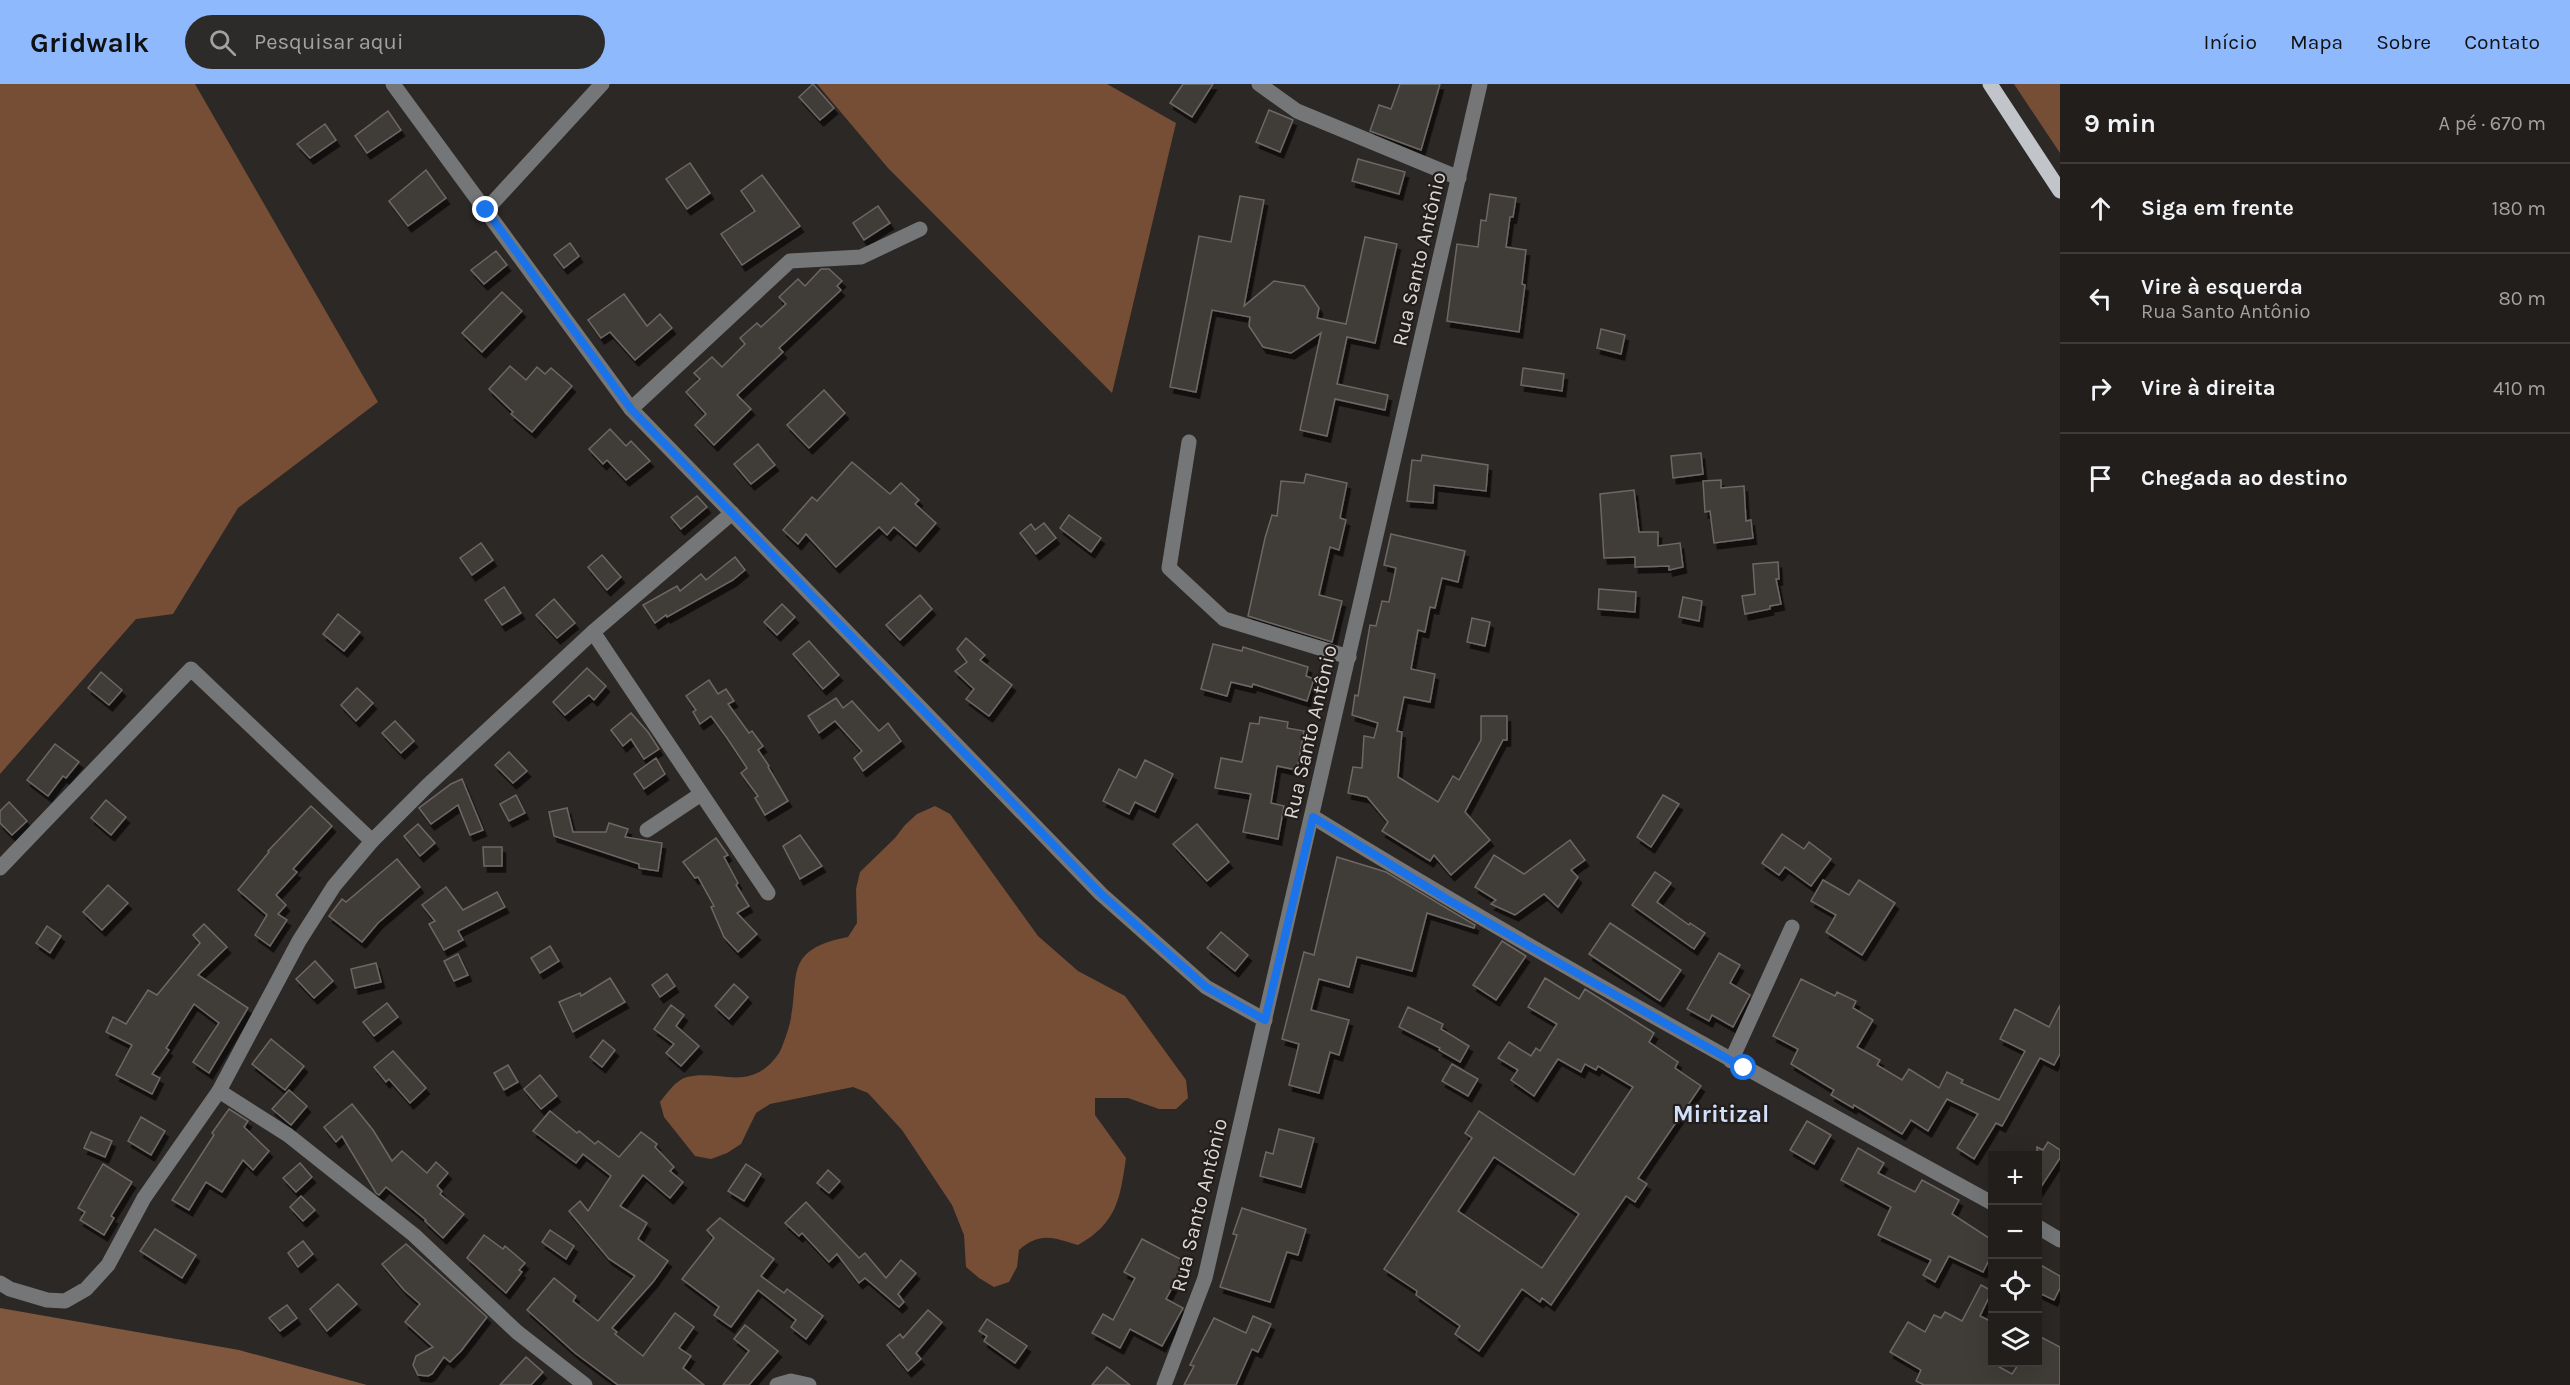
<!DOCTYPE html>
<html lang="pt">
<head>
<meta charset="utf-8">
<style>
  body { margin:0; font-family:Karla,sans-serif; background:#2d2b29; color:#f1f3f6 }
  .controls { position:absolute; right:18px; bottom:18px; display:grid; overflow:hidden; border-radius:0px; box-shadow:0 6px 24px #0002 }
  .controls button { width:54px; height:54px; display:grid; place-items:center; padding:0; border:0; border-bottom:2px solid #3e3c3b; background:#211e1c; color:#f1f3f6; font:30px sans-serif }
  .stop { position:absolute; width:18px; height:18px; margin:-14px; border:4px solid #1a73e8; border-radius:50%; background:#fff }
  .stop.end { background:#1a73e8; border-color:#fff; box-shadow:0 2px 6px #0008 }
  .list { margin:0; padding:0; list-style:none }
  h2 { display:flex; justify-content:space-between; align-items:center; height:78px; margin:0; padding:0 24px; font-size:26px }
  h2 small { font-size:20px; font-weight:400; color:#a2a2a3 }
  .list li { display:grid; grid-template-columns:39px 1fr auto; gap:18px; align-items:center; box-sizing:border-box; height:90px; padding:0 24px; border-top:2px solid #3e3c3b }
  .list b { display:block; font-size:22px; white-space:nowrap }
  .list p { margin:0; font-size:20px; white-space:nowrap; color:#a2a2a3 }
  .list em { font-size:20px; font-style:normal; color:#a2a2a3 }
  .icon { flex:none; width:33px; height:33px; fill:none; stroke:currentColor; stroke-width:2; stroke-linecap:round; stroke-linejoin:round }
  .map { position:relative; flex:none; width:2060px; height:1301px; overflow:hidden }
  header { display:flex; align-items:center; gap:36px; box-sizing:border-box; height:84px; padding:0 30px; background:#8eb9fd; color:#111 }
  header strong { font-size:28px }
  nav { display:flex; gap:33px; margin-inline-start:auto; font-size:21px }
  .search { width:420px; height:54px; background:#2d2b29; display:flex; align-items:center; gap:15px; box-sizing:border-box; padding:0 21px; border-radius:33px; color:#a2a2a3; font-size:22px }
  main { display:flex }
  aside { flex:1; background:#211e1c }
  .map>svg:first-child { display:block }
</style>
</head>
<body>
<header>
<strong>Gridwalk</strong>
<div class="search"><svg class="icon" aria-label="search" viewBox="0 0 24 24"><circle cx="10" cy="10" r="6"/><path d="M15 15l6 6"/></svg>Pesquisar aqui</div>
<nav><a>Início</a><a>Mapa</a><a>Sobre</a><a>Contato</a></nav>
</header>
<main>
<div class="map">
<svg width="2060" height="1301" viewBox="0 0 2060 1301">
  <defs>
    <filter id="shadow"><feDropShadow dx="3.5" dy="6" stdDeviation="0" flood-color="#0009"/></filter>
  </defs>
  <rect width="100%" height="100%" fill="#2c2826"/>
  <g fill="#764e36">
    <path d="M0,0H195L378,318L238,424L173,530L136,535L0,690Z"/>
    <path d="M817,0H1107L1176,39L1112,309L888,84Z"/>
    <path d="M2014,0H2060V69Z"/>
    <path d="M935,722L950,730L1038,852L1078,887L1125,912L1186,996L1188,1014L1176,1025H1159L1128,1014H1095V1031L1126,1074C1120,1115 1117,1139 1078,1161C1053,1154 1041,1147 1019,1166L1017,1183L1009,1198L994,1203L979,1194L966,1183L964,1151L952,1121L902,1046L868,1009L853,1003L770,1020L756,1029L741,1060L727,1069L711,1075L695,1072L664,1033L660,1018C667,1009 676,996 687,993C721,985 751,1010 779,969C782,964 784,957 786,952C805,899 775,867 848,853L857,839L856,805L860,788L895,754L905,741L917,730Z"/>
  </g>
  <path fill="#7f573e" d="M0,1224L239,1266L367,1301H0Z"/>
  <g fill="#403c39" stroke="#6d6765" stroke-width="1.5" fill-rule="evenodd" filter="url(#shadow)">
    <path d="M813,0L834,24L820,36L799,13Z"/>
    <path d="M1183,0H1213L1192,33L1170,19Z"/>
    <path d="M1400,0H1440L1421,66L1370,47L1379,21L1391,25Z"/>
    <path d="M1269,26L1293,36L1280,68L1256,58Z"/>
    <path d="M388,27L401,46L367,69L355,52Z"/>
    <path d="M325,40L336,56L310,74L297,60Z"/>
    <path d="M1358,75L1405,88L1399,110L1352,97Z"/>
    <path d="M690,79L710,109L687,125L666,95Z"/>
    <path d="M426,86L446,114L408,142L389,117Z"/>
    <path d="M762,91L800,142L742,181L721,150L755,127L741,107Z"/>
    <path d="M1490,110L1516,114L1513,133H1510L1506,163L1526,166L1522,200L1525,201L1519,248L1447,237L1457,160L1478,163L1481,136L1486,137Z"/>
    <path d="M1240,112L1264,116L1244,222L1274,197L1304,202L1319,224L1317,234L1346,240L1365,153L1397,160L1375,259L1347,253L1337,300L1388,311L1385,326L1335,315L1327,352L1300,346L1321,249L1291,269L1263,263L1249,242L1250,233L1212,226L1196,308L1170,303L1199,152L1231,158Z"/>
    <path d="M878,122L890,139L864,156L853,139Z"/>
    <path d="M570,159L579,172L564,184L554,171Z"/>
    <path d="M496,167L507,181L484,200L471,186Z"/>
    <path d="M821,185H829L842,197L837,202L841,206L779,264L783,268L737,311L751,325L714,361L695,341L706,330L686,308L700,295L694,289L712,273L722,283L745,260L740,254L757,239L761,243L786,220L779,213L798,195L805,202Z"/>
    <path d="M502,208L522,227L482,268L462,249Z"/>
    <path d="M624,210L647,242L660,230L672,244L635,276L610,248L601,254L588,236Z"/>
    <path d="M1601,245L1625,251L1621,270L1597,264Z"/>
    <path d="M510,282L526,296L537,283L545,290L551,284L572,302L532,348L511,330L513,328L489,305Z"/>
    <path d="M1523,284L1564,290L1562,307L1521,301Z"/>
    <path d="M824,306L845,329L809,364L787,341Z"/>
    <path d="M610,345L626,362L631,357L650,377L626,396L607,376L603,380L589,365Z"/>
    <path d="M758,360L775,381L751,400L734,380Z"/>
    <path d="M1701,369L1703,390L1673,394L1671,372Z"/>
    <path d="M1422,371L1488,381L1486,407L1434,401L1433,419L1407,417L1412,376L1421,377Z"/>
    <path d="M852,378L890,410L901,399L919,416L915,420L936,439L916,462L894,443L887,451L879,443L836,483L806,450L798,460L783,446L812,413L817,417Z"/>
    <path d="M1306,390L1347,399L1340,434L1346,436L1339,466L1330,463L1319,511L1342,517L1332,558L1248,532L1265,454L1272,431L1277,432L1281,397L1304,399Z"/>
    <path d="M1721,396V404L1744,402L1746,437L1751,436L1753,454L1714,459L1710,427L1705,428L1703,397Z"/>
    <path d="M1634,406L1639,448H1658V462L1680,459L1683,483L1669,486V482L1635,483V473L1604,474L1600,410Z"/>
    <path d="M697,412L707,423L681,445L671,433Z"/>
    <path d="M1069,431L1101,454L1091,468L1060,444Z"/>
    <path d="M1044,439L1056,454L1036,470L1020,449L1031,440L1035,446Z"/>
    <path d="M1391,450L1465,467L1458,498L1442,494L1435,524L1430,523L1425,548L1418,546L1411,585L1435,590L1430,618L1404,613L1397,647L1402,648L1398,693L1438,718L1453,692L1459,696L1481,656V632H1507V656H1503L1465,728L1490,756L1451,791L1434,771L1430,777L1382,747L1388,738L1367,713L1348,709L1353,683L1362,684L1364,652L1374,654L1378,639L1352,631L1355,611L1358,612L1370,541L1376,542L1382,517L1389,518L1396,484L1384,481Z"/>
    <path d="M481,459L493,476L472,491L460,474Z"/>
    <path d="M602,471L621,493L607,506L588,483Z"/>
    <path d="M735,473L745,486L733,496L667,533L666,531L655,539L643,521L677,502L680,507L701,490L706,496Z"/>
    <path d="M1778,478L1779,495H1776L1781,520L1770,522V525L1745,530L1742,512L1755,510L1753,480Z"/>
    <path d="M504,503L521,529L502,541L485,516Z"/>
    <path d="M1599,505L1636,508L1635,528L1598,525Z"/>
    <path d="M920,511L932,525L900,556L886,541Z"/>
    <path d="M1683,513L1702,517L1699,537L1679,533Z"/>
    <path d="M554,515L575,539L557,554L536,531Z"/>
    <path d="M782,520L795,533L777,551L764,538Z"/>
    <path d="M338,530L360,548L344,567L323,550Z"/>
    <path d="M1472,534L1490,538L1485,562L1467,558Z"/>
    <path d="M966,554L985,571L980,576L1012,601L989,632L966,615L974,605L955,587L967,578L957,565Z"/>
    <path d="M809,557L839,591L823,605L793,570Z"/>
    <path d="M1213,560L1242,567L1243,563L1308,583L1306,592L1314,595L1307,617L1253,600L1252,603L1231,598L1227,612L1201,605Z"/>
    <path d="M587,584L606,602L594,616L589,611L565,631L553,618Z"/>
    <path d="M101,588L122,606L109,621L88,604Z"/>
    <path d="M709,596L718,610L726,605L734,617L728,620L749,649L752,647L763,662L758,666L769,682L768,683L788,717L765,731L755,714L758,712L741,689L747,684L727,654L711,632L700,640L693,628L696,626L686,612Z"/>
    <path d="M357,604L373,619L356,637L341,621Z"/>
    <path d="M836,614L843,624L852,617L879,647L888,639L901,657L863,687L854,674L862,667L835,637L819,649L808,632Z"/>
    <path d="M631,629L648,648L659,665L644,675L631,655L623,662L611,646Z"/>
    <path d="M1260,633L1288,638L1287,644L1304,647L1297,686L1277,682L1271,719L1284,722L1278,755L1243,748L1251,710L1215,704L1221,674L1242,678L1250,639L1259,640Z"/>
    <path d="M395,637L414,657L401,669L382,649Z"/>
    <path d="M55,660L79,678L66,694L63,692L48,712L27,696Z"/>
    <path d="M509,668L527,687L513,699L495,681Z"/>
    <path d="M656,674L665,690L644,705L634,690Z"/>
    <path d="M1145,676L1173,690L1155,728L1135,718L1129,730L1103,717L1119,685L1136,694Z"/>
    <path d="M462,695L483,746L470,751L458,721L431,740L419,724L451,700Z"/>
    <path d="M516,711L525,729L509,737L500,720Z"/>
    <path d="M1663,711L1679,720L1651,763L1637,753Z"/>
    <path d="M106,716L126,733L111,751L91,734Z"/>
    <path d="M9,718L27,737L12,751L0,739V727Z"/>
    <path d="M311,722L332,742L293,785L297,788L276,811L286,821L278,830L287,836L270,862L255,851L267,831L238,806L269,768L268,767Z"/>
    <path d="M567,724L573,748H606L609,739L628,745L625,753L662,759L658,787L639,784V780L554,752L549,728Z"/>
    <path d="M418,740L435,759L420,772L404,752Z"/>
    <path d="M1197,740L1229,778L1207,797L1173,760Z"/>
    <path d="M1782,750L1804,765L1809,758L1831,775L1811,802L1785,783L1779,791L1762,779Z"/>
    <path d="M800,751L822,782L800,795L783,762Z"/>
    <path d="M716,754L728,771L724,773L738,799L736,801L749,822L737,829L757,850L738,868L724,853L711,823L714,822L698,793L695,794L683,778Z"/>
    <path d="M1570,756L1585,776L1571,786L1578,793L1558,823L1544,810L1515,831L1491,820L1496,816L1475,803L1494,771L1524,790Z"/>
    <path d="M483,763H502V782H484Z"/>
    <path d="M1337,773L1386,788L1475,841L1474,844L1427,829L1412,887L1357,873L1349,903L1319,895L1311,926L1349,936L1339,971L1330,968L1319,1009L1289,1001L1299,960L1282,955L1304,868L1314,871Z"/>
    <path d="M397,775L420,803L378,839L362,858L329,832L342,815L346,818Z"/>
    <path d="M1655,788L1671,799L1657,818L1689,841L1690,839L1705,849L1694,865L1632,821Z"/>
    <path d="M1823,796L1849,811L1859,796L1895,819L1862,871L1826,848L1836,831L1811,817Z"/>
    <path d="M108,801L128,819L102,846L83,828Z"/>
    <path d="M446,803L463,826L497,808L505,823L458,847L463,856L444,866L429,840L435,837L422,821Z"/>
    <path d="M1610,839L1681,886L1660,917L1589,870Z"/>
    <path d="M204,840L227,863L198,891L248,924L209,989L193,978L219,939L194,920L166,964L169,966L152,990L160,994L152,1010L116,991L132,961L106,948L113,933L126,940L148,906L157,911L200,859L193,851Z"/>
    <path d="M47,842L61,852L50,869L36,859Z"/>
    <path d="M1221,848L1248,871L1235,887L1207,864Z"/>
    <path d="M1502,857L1526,872L1496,916L1473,901Z"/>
    <path d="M550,862L559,877L540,889L531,874Z"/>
    <path d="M1719,869L1740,881L1730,899L1750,911L1733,943L1712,931L1709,937L1687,925Z"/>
    <path d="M458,870L468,891L454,897L444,877Z"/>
    <path d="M315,877L333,897L314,914L296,895Z"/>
    <path d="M376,879L381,898L355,904L351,885Z"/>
    <path d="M667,890L675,902L660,913L652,901Z"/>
    <path d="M610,894L625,918L573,948L559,918L580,909L581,912Z"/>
    <path d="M1545,894L1579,915L1585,905L1654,949L1649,958L1678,978L1675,984L1701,1002L1638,1094L1647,1100L1635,1118L1626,1112L1551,1221L1542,1214L1540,1218L1522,1205L1479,1267L1455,1250L1460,1242L1416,1211L1417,1207L1384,1185L1472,1054L1465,1049L1479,1027L1574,1091L1633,1003L1598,982L1596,986L1585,980L1581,988L1558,975L1534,1012L1511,996L1518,986L1498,974L1509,958L1531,972L1536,964L1540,967L1557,940L1528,923ZM1494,1073L1579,1130L1542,1184L1458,1127Z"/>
    <path d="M1801,895L1835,912L1837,908L1856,917L1853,924L1873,936L1857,963L1880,976L1877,981L1902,996L1909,985L1939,1004L1947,988L1963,996L1961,999L1999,1016L2025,967L2000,955L2015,925L2049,943L2060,921V970L2054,981L2040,974L2002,1042L1996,1039L1974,1075L1957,1064L1978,1030L1947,1015L1928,1047L1911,1036L1902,1050L1854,1021L1853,1024L1831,1011L1834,1006L1791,980L1798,965L1773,952Z"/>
    <path d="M734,900L748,913L729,935L715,922Z"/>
    <path d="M387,919L398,933L374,952L363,938Z"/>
    <path d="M671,921L684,931L676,942L699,962L681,982L666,969L674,960L654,945Z"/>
    <path d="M1408,923L1443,940L1441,945L1469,962L1460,978L1439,966L1440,964L1399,943Z"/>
    <path d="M271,955L304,982L285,1006L252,980Z"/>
    <path d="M603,956L615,966L602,983L590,973Z"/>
    <path d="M393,967L426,1004L410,1019L389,995L386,998L374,983Z"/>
    <path d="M1452,980L1478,995L1468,1012L1442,997Z"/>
    <path d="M508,981L518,998L504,1006L494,989Z"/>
    <path d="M540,991L557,1012L541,1025L524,1005Z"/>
    <path d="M289,1006L307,1022L291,1041L272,1025Z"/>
    <path d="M352,1020L373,1046L392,1077L402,1067L427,1089L436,1078L448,1089L437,1102L442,1107L440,1110L464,1130L443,1154L425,1137L426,1136L386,1103L379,1111L376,1109L342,1052L336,1058L324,1043Z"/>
    <path d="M229,1025L248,1037L244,1043L269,1067L253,1086L243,1076L222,1108L206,1098L189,1126L172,1116L214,1051L212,1049Z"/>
    <path d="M550,1027L577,1049L579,1047L595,1060L598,1057L619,1073L641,1048L657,1060L655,1063L674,1083L670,1087L683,1098L670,1114L643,1091L620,1122L647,1139L638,1155L668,1177L653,1198L612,1244L617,1248L615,1250L643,1272L675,1229L694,1243L679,1264L691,1272L683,1284L704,1301H618L575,1269L527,1226L554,1194L576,1212L573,1217L598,1237L635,1192L609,1175L569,1127L580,1117L588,1127L611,1092L583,1070L576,1079L533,1047Z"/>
    <path d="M141,1033L165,1047L151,1071L128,1057Z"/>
    <path d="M1807,1037L1831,1051L1814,1080L1790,1066Z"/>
    <path d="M1279,1045L1314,1054L1301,1103L1260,1092L1266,1068L1273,1070Z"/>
    <path d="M91,1048L112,1057L105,1073L84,1064Z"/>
    <path d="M2048,1058L2060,1066V1074L2037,1109V1063L2043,1066Z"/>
    <path d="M1858,1064L1884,1079L1878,1089L1915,1108L1922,1096L1959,1116L1952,1130L1992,1156V1170L1983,1188L1949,1172L1935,1198L1923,1191L1931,1176L1878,1151L1891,1123L1841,1096Z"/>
    <path d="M300,1079L312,1093L296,1108L283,1094Z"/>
    <path d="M103,1080L132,1098L111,1132L114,1134L104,1151L80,1136L85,1128L78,1124Z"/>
    <path d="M746,1080L761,1090L744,1117L728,1107Z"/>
    <path d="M828,1086L840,1097L829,1109L817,1099Z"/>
    <path d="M301,1112L315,1126L303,1137L290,1123Z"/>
    <path d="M806,1118L859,1174L865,1169L886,1194L901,1176L916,1189L898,1210L904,1218L899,1223L865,1194L859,1199L837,1170L829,1178L802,1149L799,1152L785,1139Z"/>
    <path d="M1242,1124L1306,1145L1298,1171L1287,1168L1270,1218L1220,1203L1237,1151L1233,1150Z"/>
    <path d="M720,1134L774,1175L761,1192L784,1209L787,1205L823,1232L806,1255L791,1243L796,1236L758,1206L731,1243L714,1231L719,1223L682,1195L714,1154L707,1146Z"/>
    <path d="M155,1145L196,1171L182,1194L140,1167Z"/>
    <path d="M550,1146L574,1162L566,1175L542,1158Z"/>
    <path d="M484,1151L503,1165L505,1162L525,1179L519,1186L522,1188L506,1209L467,1174Z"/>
    <path d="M1142,1155L1186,1178L1166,1215L1183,1224L1162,1262L1130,1245L1120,1264L1092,1249L1103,1230L1113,1236L1135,1194L1124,1188Z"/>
    <path d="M303,1157L313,1170L298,1183L288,1169Z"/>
    <path d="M406,1160L487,1233L461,1267L450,1278L444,1273L432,1290L428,1292L418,1291L413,1281L416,1272L433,1263L405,1238L420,1220L404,1206L382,1180Z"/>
    <path d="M2037,1179L2060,1192V1204L2054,1216L2037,1208Z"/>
    <path d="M338,1200L357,1220L327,1247L310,1225Z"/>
    <path d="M1981,1201L1992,1207L1980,1232L1992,1238V1279L2012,1290L2020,1278H2037V1251L2060,1263V1301H1924L1916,1297L1921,1286L1890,1268L1908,1238L1925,1248L1934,1231L1941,1234L1945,1228L1962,1237Z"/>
    <path d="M287,1221L297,1234L280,1247L269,1234Z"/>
    <path d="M928,1226L942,1238L916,1269L921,1275L908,1287L887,1261L900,1250L903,1254Z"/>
    <path d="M1253,1232L1271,1240L1258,1268L1252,1265L1236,1301H1184L1194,1282L1190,1281L1214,1234L1246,1249Z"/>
    <path d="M987,1235L1027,1262L1015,1279L984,1257L987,1252L979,1247Z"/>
    <path d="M745,1241L778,1267L749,1301H723L749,1267L734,1255Z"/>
    <path d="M526,1273L543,1288L531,1301H500Z"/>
    <path d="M1107,1283L1130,1301H1092Z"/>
  </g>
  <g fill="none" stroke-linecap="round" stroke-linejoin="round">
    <g stroke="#757678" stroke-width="15">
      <path d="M393,0L631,325L1101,810L1206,903L1265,936"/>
      <path d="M1259,0L1297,27L1459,94"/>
      <path d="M486,126L602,0"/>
      <path d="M631,325L790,177L861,173L920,145"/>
      <path d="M1189,358L1169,484L1224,535L1349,573"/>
      <path d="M593,548L768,809"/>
      <path d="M1313,733C1535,869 1763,994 1992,1119"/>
      <path d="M647,746L701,710"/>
      <path d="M0,784L191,585L372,757"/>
      <path d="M1731,977L1792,843"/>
      <path d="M219,1007L288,1051L414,1151L517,1248L585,1301"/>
      <path d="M2038,1143L2060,1156"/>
      <path d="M0,1199L10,1205L47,1216L65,1217L86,1205L108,1181L144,1114L219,1007L299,857L334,802L372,757L427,702L593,548L732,429"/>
      <path d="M777,1301L791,1297L809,1301"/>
      <path d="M1164,1301L1205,1194L1480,0"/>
    </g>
    <path stroke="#c1c4c8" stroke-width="15" d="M1990,0L2060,107"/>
  </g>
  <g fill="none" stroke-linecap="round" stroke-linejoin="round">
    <path stroke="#1a73e8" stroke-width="8" d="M486,126L631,325L1101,810L1206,903L1265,936L1313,733L1450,817L1744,984"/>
  </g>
  <g text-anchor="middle" stroke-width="4.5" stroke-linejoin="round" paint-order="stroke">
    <g font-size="21" fill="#dad7d5" stroke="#231e1c">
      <text transform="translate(1419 175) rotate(-77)" y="7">Rua Santo Antônio</text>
      <text transform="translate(1310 648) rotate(-77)" y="7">Rua Santo Antônio</text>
      <text transform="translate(1199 1121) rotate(-76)" y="7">Rua Santo Antônio</text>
    </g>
    <g font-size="24" font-weight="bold" fill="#d0e0fa" stroke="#231e1c">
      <text x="1721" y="1038">Miritizal</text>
    </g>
  </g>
</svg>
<div class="controls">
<button>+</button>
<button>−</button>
<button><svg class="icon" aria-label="locate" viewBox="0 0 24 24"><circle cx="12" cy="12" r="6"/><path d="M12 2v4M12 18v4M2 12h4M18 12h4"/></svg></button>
<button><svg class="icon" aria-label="layers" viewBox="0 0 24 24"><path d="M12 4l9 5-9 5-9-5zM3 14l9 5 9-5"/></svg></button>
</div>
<div class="stop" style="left:1744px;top:984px"></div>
<div class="stop end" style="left:486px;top:126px"></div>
</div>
<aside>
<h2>9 min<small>A pé · 670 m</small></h2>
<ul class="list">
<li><svg class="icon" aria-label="ahead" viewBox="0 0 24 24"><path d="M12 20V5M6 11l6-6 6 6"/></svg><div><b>Siga em frente</b></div><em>180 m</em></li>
<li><svg class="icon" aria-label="left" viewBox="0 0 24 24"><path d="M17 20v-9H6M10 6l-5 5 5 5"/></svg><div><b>Vire à esquerda</b><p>Rua Santo Antônio</p></div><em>80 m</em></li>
<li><svg class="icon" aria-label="right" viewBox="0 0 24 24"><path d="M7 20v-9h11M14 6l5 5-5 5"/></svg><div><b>Vire à direita</b></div><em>410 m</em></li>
<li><svg class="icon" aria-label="arrive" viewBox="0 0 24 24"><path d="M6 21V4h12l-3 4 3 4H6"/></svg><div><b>Chegada ao destino</b></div></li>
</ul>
</aside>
</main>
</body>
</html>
